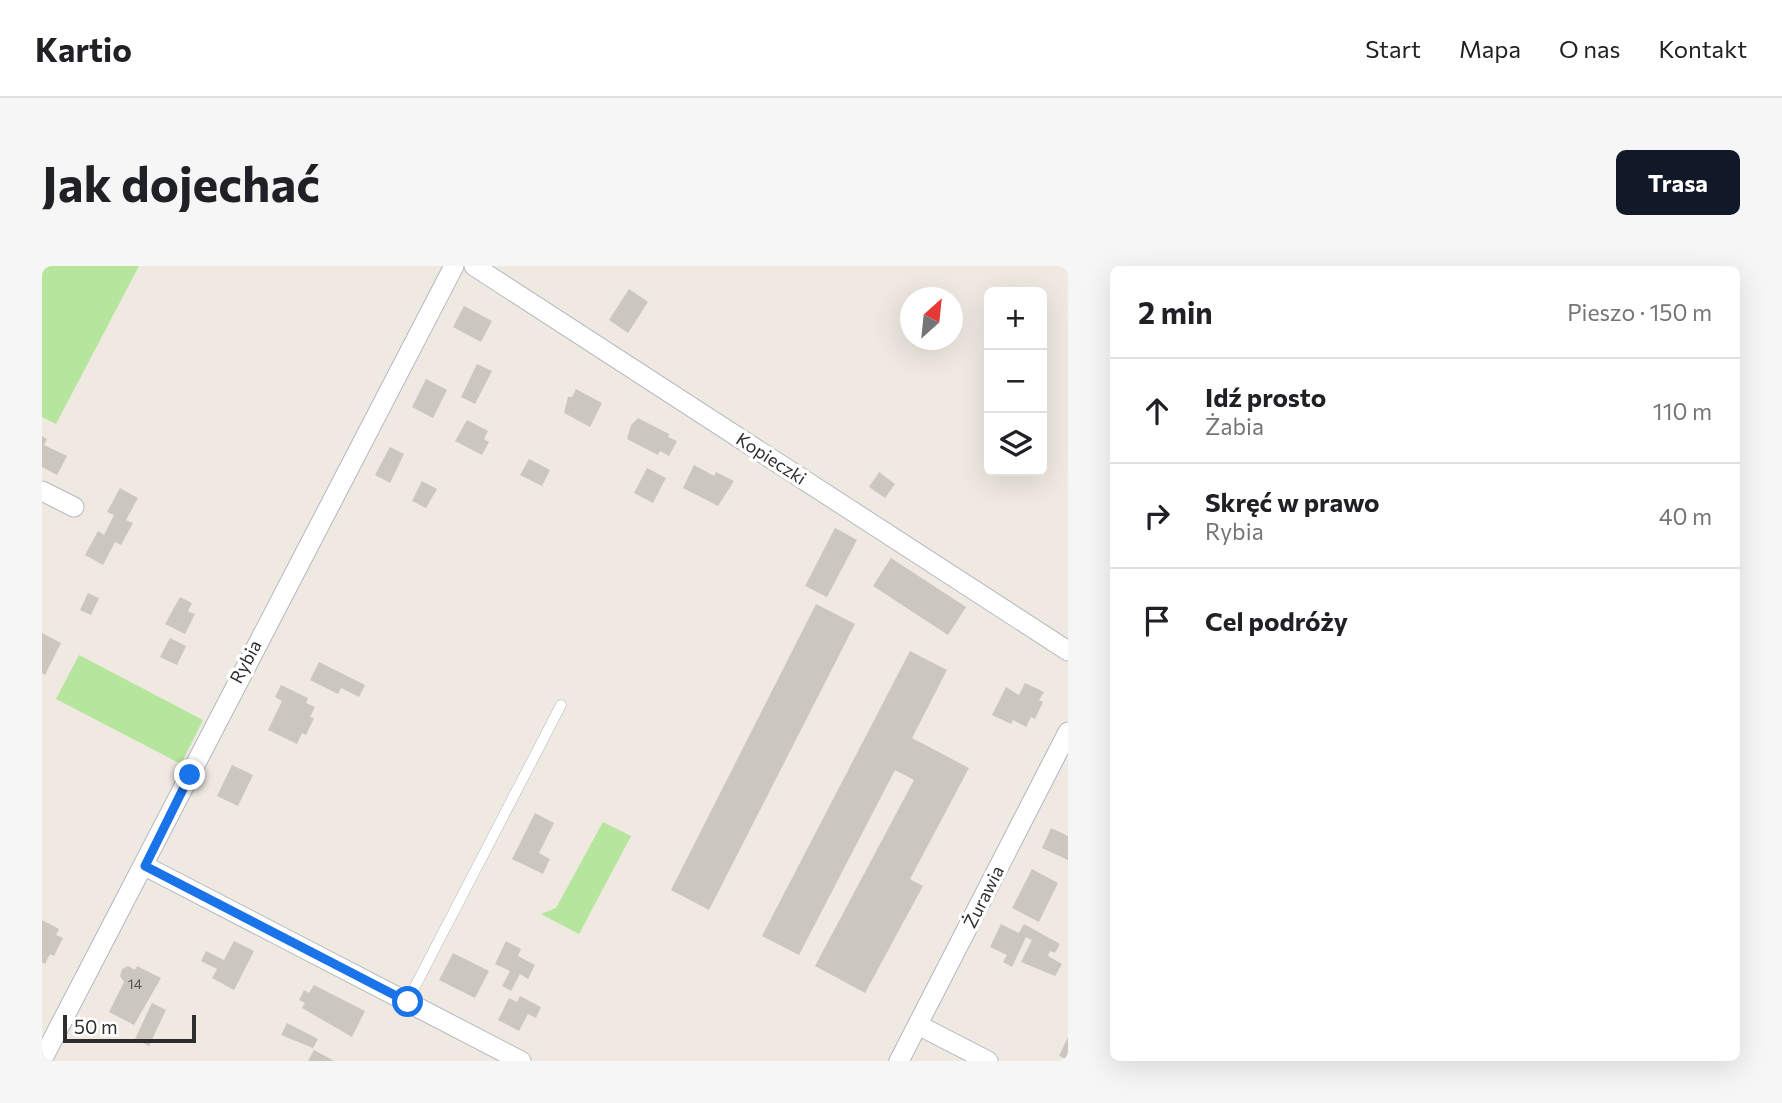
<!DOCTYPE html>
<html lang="pl">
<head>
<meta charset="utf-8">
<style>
  body { margin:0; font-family:Commissioner,sans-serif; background:#f6f6f6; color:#202124 }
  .controls { position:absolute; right:21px; top:21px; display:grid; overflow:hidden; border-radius:10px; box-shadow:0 7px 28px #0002 }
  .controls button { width:63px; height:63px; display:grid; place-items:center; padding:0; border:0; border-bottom:2px solid #e0e0e0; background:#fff; color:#202124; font:35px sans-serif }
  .compass { position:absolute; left:858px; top:21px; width:63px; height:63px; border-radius:50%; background:#fff; box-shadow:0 7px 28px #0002; rotate:27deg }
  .scale { position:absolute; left:21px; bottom:18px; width:133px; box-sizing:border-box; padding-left:7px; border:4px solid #2e2e2e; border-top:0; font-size:19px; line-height:24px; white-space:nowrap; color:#2e2e2e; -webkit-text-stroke:5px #fff; paint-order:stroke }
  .stop { position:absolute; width:21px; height:21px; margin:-16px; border:5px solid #1a73e8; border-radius:50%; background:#fff }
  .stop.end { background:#1a73e8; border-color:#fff; box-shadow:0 2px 7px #0008 }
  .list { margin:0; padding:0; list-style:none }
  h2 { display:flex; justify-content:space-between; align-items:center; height:91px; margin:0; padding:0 28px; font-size:30px }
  h2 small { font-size:23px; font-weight:400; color:#757577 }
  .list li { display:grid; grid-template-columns:46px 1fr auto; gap:21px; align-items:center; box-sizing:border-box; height:105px; padding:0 28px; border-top:2px solid #e0e0e0 }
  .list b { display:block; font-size:26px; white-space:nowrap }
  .list p { margin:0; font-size:23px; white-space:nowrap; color:#757577 }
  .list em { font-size:23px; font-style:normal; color:#757577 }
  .icon { flex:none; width:38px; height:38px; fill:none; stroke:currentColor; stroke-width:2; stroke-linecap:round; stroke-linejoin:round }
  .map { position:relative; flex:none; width:1026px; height:795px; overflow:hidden; border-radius:10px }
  header { display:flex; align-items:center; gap:42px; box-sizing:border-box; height:98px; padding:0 35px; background:#fff; border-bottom:2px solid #e0e0e0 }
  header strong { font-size:33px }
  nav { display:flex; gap:38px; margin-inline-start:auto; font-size:24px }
  .intro { display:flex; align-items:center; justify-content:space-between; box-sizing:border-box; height:168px; padding:0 42px }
  h1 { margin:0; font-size:49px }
  .button { padding:18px 32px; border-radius:10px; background:#111827; color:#fff; font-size:24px; font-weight:700 }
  main { display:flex; gap:42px; padding:0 42px }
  aside { flex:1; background:#fff; border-radius:10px; box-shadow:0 7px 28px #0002 }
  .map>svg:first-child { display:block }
</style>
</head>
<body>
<header>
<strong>Kartio</strong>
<nav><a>Start</a><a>Mapa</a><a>O nas</a><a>Kontakt</a></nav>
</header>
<div class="intro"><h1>Jak dojechać</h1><a class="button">Trasa</a></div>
<main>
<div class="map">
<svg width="1026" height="795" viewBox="0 0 1026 795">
  <rect width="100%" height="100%" fill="#efe9e1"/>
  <g fill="#b6e59e">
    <path d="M0,0H97L14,158L0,151Z"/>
    <path d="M37,389L161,454L139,498L14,433Z"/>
    <path d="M561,556L589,570L537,668L499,648L514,642Z"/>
  </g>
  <g fill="#cbc7bf">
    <path d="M587,23L606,36L586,67L567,54Z"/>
    <path d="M422,40L450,55L439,76L411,61Z"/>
    <path d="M435,98L450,105L433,138L419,131Z"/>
    <path d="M384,113L405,124L391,152L370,141Z"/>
    <path d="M534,123L560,137L548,161L522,147L526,131H530Z"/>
    <path d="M596,152L627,168L626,171L635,175L627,190L618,185L616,189L585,173L589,159Z"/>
    <path d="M425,154L446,165L442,173L447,176L440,189L413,175Z"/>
    <path d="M0,170L5,173L2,179L25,190L15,209L0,201Z"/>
    <path d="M348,181L362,188L348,217L333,209Z"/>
    <path d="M487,193L508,204L500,220L478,209Z"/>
    <path d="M652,199L672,210L674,206L692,215L676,240L641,222Z"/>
    <path d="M605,202L624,212L611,237L592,227Z"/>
    <path d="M837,206L853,218L843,232L827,221Z"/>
    <path d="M380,215L395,223L384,242L370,235Z"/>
    <path d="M78,222L96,232L84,254L91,257L79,279L73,276L61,299L43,289L56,265L62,269L72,249L65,246Z"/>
    <path d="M793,262L815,274L785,331L763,320Z"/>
    <path d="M849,292L924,341L906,369L831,320Z"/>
    <path d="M46,327L57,332L49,349L38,344Z"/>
    <path d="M138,331L150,337L146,345L153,348L143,368L123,358Z"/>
    <path d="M774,338L813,358L667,644L629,624Z"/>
    <path d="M0,367L19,377L3,409L0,407Z"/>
    <path d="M128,372L144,380L135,399L118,391Z"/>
    <path d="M868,385L905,404L870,472L927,502L868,613L881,620L823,727L773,700L872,514L853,504L757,689L720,670Z"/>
    <path d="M277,396L323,419L317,431L299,422L296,428L268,414Z"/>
    <path d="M983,417L1002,426L997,434L1001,436L993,453L989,451L984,461L971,454L969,458L950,449L964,421L977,429Z"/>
    <path d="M239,419L266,432L264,437L273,441L268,451L272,452L264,469L260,467L255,478L226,464L240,435L233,431Z"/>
    <path d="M190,499L211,509L196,540L175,530Z"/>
    <path d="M493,547L512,557L497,587L508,593L501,608L470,593Z"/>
    <path d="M1009,562L1026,570V594L1000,582Z"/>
    <path d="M990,603L1016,617L997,656L970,642Z"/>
    <path d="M0,654L17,663L14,669L21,672L12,690L8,688L3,698L0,696Z"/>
    <path d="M959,658L977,667L982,658L1018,678L1013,687L1008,685L1006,690L1020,698L1013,710L979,696L990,674L984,671L970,701L961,696L965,689L948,681Z"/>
    <path d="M192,675L212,685L192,724L170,712L175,703L159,695L164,685L182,694Z"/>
    <path d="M464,675L479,683L476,690L493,699L486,713L478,708L469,725L460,720L468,705L453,698Z"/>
    <path d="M411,687L447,705L433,732L397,714Z"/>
    <path d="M86,700L93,704L95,700L119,712L92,759L67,746L82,716L78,710L80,703Z"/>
    <path d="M272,719L323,745L310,771L260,742L263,737L257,734L262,724L267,727Z"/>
    <path d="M478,730L499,741L494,752L486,748L477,765L456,754L467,732L475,736Z"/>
    <path d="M110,737L124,744L107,780L93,773Z"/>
    <path d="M245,757L276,773L271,782L239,769Z"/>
    <path d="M1026,771V791L1024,793L1017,790Z"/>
    <path d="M272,784L292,795H266Z"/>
  </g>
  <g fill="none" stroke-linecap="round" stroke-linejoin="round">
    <g stroke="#b4b7c1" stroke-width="11">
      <path id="service" d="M365,736L519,439"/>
    </g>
    <g stroke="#b4b7c1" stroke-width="21">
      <g id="minor">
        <path d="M432,0L1026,385"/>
        <path d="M0,225L32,241"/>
        <path d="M103,600L479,795"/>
        <path d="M876,759L946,795"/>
        <path d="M0,794L412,0"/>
        <path d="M857,795L1026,466"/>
      </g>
    </g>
    <use href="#service" stroke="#fff" stroke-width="10"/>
    <use href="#minor" stroke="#fff" stroke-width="19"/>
  </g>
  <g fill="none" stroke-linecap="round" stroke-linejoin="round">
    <path stroke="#1a73e8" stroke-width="9" d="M148,509L103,600L366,736"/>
  </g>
  <g text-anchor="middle" stroke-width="7" stroke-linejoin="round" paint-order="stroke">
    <g font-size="14" fill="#555452">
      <text x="93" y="723">14</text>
    </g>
    <g font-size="18" fill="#2e2e2e" stroke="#fff">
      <text transform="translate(729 193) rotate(33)" y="6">Kopieczki</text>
      <text transform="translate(204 396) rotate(-62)" y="6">Rybia</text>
      <text transform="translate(942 631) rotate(-63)" y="6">Żurawia</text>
    </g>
  </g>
</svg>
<div class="controls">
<button>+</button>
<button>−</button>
<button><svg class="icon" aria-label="layers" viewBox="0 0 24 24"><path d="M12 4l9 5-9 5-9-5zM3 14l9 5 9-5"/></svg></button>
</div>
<svg class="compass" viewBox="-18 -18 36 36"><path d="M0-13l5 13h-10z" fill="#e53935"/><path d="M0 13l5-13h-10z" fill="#757577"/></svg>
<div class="scale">50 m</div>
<div class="stop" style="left:366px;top:736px"></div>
<div class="stop end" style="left:148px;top:509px"></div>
</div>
<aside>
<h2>2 min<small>Pieszo · 150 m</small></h2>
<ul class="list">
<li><svg class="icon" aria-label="ahead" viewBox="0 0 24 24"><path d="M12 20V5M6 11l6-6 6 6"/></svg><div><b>Idź prosto</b><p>Żabia</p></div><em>110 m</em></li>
<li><svg class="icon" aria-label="right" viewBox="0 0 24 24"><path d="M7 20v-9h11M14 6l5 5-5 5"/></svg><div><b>Skręć w prawo</b><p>Rybia</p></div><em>40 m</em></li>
<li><svg class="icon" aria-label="arrive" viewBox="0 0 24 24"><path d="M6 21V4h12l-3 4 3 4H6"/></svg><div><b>Cel podróży</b></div></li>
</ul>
</aside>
</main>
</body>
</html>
